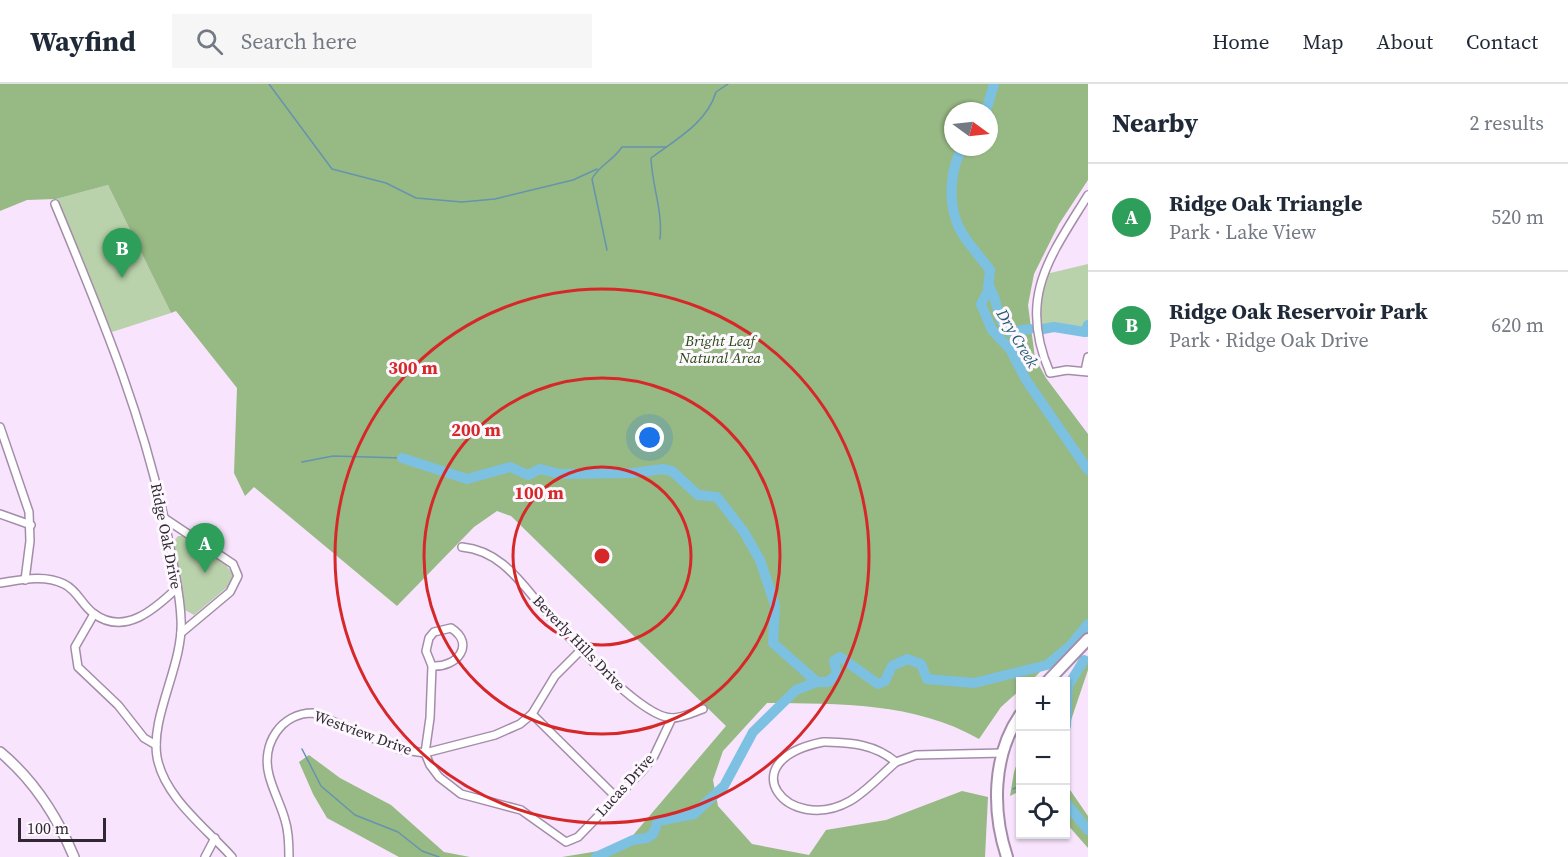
<!DOCTYPE html>
<html lang="en">
<head>
<meta charset="utf-8">
<style>
  body { margin:0; font-family:"Source Serif 4",serif; background:#f6f6f7; color:#1f2937 }
  .controls { position:absolute; right:18px; bottom:18px; display:grid; overflow:hidden; border-radius:0px; box-shadow:0 2px 4px #0004 }
  .controls button { width:54px; height:54px; display:grid; place-items:center; padding:0; border:0; border-bottom:2px solid #e0e1e3; background:#fff; color:#1f2937; font:30px sans-serif }
  .compass { position:absolute; left:944px; top:18px; width:54px; height:54px; border-radius:50%; background:#fff; box-shadow:0 2px 4px #0004; rotate:105deg }
  .scale { position:absolute; left:18px; bottom:15px; width:88px; box-sizing:border-box; padding-left:6px; border:3px solid #312833; border-top:0; font-size:16px; line-height:21px; white-space:nowrap; color:#312833; -webkit-text-stroke:4px #fdf8fe; paint-order:stroke }
  .you { position:absolute; left:650px; top:354px; width:21px; height:21px; margin:-15px; border:4px solid #fff; border-radius:50%; background:#1a73e8; box-shadow:0 0 0 9px #1a73e833 }
  .badge { display:grid; place-items:center; width:39px; height:39px; border-radius:50%; background:#2563eb; color:#fff; font-size:20px; font-weight:700 }
  .pin { position:absolute; translate:-50% -50px; filter:drop-shadow(0 2px 3px #0008) }
  .pin::after { content:''; position:absolute; top:32px; width:21px; height:18px; background:inherit; clip-path:polygon(0 0,100% 0,50% 100%) }
  .list { margin:0; padding:0; list-style:none }
  h2 { display:flex; justify-content:space-between; align-items:center; height:78px; margin:0; padding:0 24px; font-size:26px }
  h2 small { font-size:20px; font-weight:400; color:#747a83 }
  .list li { display:grid; grid-template-columns:39px 1fr auto; gap:18px; align-items:center; box-sizing:border-box; height:108px; padding:0 24px; border-top:2px solid #e0e1e3 }
  .list b { display:block; font-size:22px; white-space:nowrap }
  .list p { margin:0; font-size:20px; white-space:nowrap; color:#747a83 }
  .list em { font-size:20px; font-style:normal; color:#747a83 }
  .icon { flex:none; width:33px; height:33px; fill:none; stroke:currentColor; stroke-width:2; stroke-linecap:round; stroke-linejoin:round }
  .map { position:relative; flex:none; width:1088px; height:773px; overflow:hidden }
  header { display:flex; align-items:center; gap:36px; box-sizing:border-box; height:84px; padding:0 30px; background:#fff; border-bottom:2px solid #e0e1e3 }
  header strong { font-size:28px }
  nav { display:flex; gap:33px; margin-inline-start:auto; font-size:21px }
  .search { width:420px; height:54px; background:#f6f6f7; display:flex; align-items:center; gap:15px; box-sizing:border-box; padding:0 21px; border-radius:0px; color:#747a83; font-size:22px }
  main { display:flex }
  aside { flex:1; background:#fff }
  .map>svg:first-child { display:block }
</style>
</head>
<body>
<header>
<strong>Wayfind</strong>
<div class="search"><svg class="icon" aria-label="search" viewBox="0 0 24 24"><circle cx="10" cy="10" r="6"/><path d="M15 15l6 6"/></svg>Search here</div>
<nav><a>Home</a><a>Map</a><a>About</a><a>Contact</a></nav>
</header>
<main>
<div class="map">
<svg width="1088" height="773" viewBox="0 0 1088 773">
  <rect width="100%" height="100%" fill="#f8e4fd"/>
  <g fill="#bad2ac">
    <path d="M108,101L171,229L112,248L56,115Z"/>
    <path d="M1088,180V253L1039,241L1040,217L1046,190Z"/>
    <path d="M178,452H183L226,481L234,492L231,500L194,531L185,526L172,459Z"/>
  </g>
  <g fill="#97b984" fill-rule="evenodd">
    <path d="M0,0H1088V96L1059,140L1034,190L1028,221L1035,274L1046,294L1088,350V540L1031,597L1020,598V606L1001,623L979,655C914,618 840,620 767,619L723,667L713,696L718,722L752,760L809,771L826,746L886,736L962,707L988,713L985,773H562L623,763L726,642L511,432L497,427L474,443L397,522L254,403L245,412L234,389L237,304L176,227L171,229L108,101L56,115L27,116L0,127ZM953,27H989V63H953Z"/>
    <path d="M1088,572V586L1066,651L1065,597Z"/>
    <path d="M1020,670V707L1010,712L1014,688Z"/>
    <path d="M309,671L340,694L391,721L444,768L470,773H399L327,734L313,710L299,678Z"/>
    <path d="M1066,700L1088,732V764L1066,739Z"/>
  </g>
  <g fill="none" stroke-linecap="round" stroke-linejoin="round">
    <g stroke="#6693ae" stroke-width="1.5">
      <path d="M269,0L332,85L386,99L416,114L462,118L495,115L573,96L597,85"/>
      <path d="M660,155C663,127 652,102 651,74C675,56 707,39 716,8L728,0"/>
      <path d="M607,166L592,95C599,81 612,78 622,63H666"/>
      <path d="M302,378L333,372L402,374"/>
      <path d="M302,665L321,702L355,731L398,748L422,767L439,773"/>
      <path d="M1013,705L1020,702"/>
    </g>
    <g stroke="#7cc1e2" stroke-width="10">
      <path d="M986,27L994,0"/>
      <path d="M963,63C951,82 948,113 956,136C961,153 980,172 990,186L988,207L981,220L992,246L1010,265L1026,296L1088,386"/>
      <path d="M988,201C1000,217 994,234 1010,248L1030,245"/>
      <path d="M1043,245L1054,243L1085,248L1088,241"/>
      <path d="M402,374L467,395L510,383L528,391L540,385L560,390L632,389L663,385L672,387L698,411L717,413L744,448L760,476L775,521L773,559L817,598"/>
      <path d="M1066,642L1068,602L1084,576"/>
      <path d="M1066,719L1088,746"/>
      <path d="M596,773L633,756L647,754L653,750L658,737L694,730L724,702L753,648L796,606L817,598H828L837,590L834,577L840,573L878,600L885,597L892,582L907,575L921,580L927,595L974,599L1047,581L1071,561L1088,540"/>
    </g>
    <g stroke="#a48da9" stroke-width="10">
      <g id="street">
        <path d="M1088,111C1050,173 1017,213 1050,289L1067,286L1088,288"/>
        <path d="M55,120C101,231 147,340 169,459C174,484 180,509 181,535C184,580 150,632 157,673C164,713 206,744 232,773"/>
        <path d="M1085,287L1088,273"/>
        <path d="M0,343L29,428L30,457L25,496"/>
        <path d="M0,430L31,441"/>
        <path d="M164,434L233,480L238,492L230,508L181,549"/>
        <path d="M462,463C503,467 522,501 547,529C569,553 641,634 672,634C682,634 694,628 703,625"/>
        <path d="M0,499C20,496 44,490 64,500C77,506 82,521 93,529C124,553 155,525 177,504"/>
        <path d="M94,530L75,563L78,583L118,621L144,654L156,661"/>
        <path d="M432,582C457,584 476,560 451,544L434,548L429,554L426,567L432,582L430,634L425,669L430,681L439,693L461,710L521,726L566,758L578,753L643,686L654,672L672,634"/>
        <path d="M532,630L616,713"/>
        <path d="M823,658C851,659 873,659 896,678C881,691 867,707 850,717C788,752 728,677 823,658Z"/>
        <path d="M896,678L916,671L1003,669"/>
        <path d="M205,773L215,754"/>
        <path d="M289,773C289,761 289,748 285,736C281,721 273,707 269,691C261,660 281,629 313,629L398,665L425,669L495,651L520,640L532,630L555,592L582,565"/>
      </g>
    </g>
    <g stroke="#a48da9" stroke-width="12">
      <path id="secondary" d="M0,668C34,696 57,732 74,773"/>
    </g>
    <g stroke="#a48da9" stroke-width="14">
      <g id="primary">
        <path d="M1047,598L1088,555"/>
        <path d="M1007,773C992,728 992,672 1020,631"/>
      </g>
    </g>
    <use href="#street" stroke="#fff" stroke-width="7"/>
    <use href="#secondary" stroke="#fff" stroke-width="9"/>
    <use href="#primary" stroke="#fff" stroke-width="10"/>
  </g>
  <g fill="none" stroke="#d62828" stroke-width="3">
    <circle cx="602" cy="472" r="89"/>
    <circle cx="602" cy="472" r="178"/>
    <circle cx="602" cy="472" r="267"/>
  </g>
  <g text-anchor="middle" stroke-width="6" stroke-linejoin="round" paint-order="stroke">
    <g font-size="15" font-style="italic" fill="#294912" stroke="#fdf8fe">
      <text x="720" y="262">Bright Leaf<tspan x="720" dy="17">Natural Area</tspan></text>
    </g>
    <g font-size="15" fill="#312833" stroke="#fdf8fe">
      <text transform="translate(166 452) rotate(79)" y="5">Ridge Oak Drive</text>
      <text transform="translate(579 559) rotate(46)" y="5">Beverly Hills Drive</text>
      <text transform="translate(363 649) rotate(20)" y="5">Westview Drive</text>
      <text transform="translate(625 701) rotate(-48)" y="5">Lucas Drive</text>
    </g>
    <g font-size="16" font-style="italic" fill="#265c73" stroke="#fdf8fe">
      <text transform="translate(1018 254) rotate(59)" y="6">Dry Creek</text>
    </g>
  </g>
  <circle cx="602" cy="472" r="9" fill="#d62828" stroke="#fdf8fe" stroke-width="3"/>
  <g font-size="18" text-anchor="middle" font-weight="bold" fill="#d62828" stroke="#fdf8fe" stroke-width="6" stroke-linejoin="round" paint-order="stroke">
    <text x="413" y="290">300 m</text>
    <text x="476" y="352">200 m</text>
    <text x="539" y="415">100 m</text>
  </g>
</svg>
<div class="controls">
<button>+</button>
<button>−</button>
<button><svg class="icon" aria-label="locate" viewBox="0 0 24 24"><circle cx="12" cy="12" r="6"/><path d="M12 2v4M12 18v4M2 12h4M18 12h4"/></svg></button>
</div>
<svg class="compass" viewBox="-18 -18 36 36"><path d="M0-13l5 13h-10z" fill="#e53935"/><path d="M0 13l5-13h-10z" fill="#747a83"/></svg>
<div class="scale">100 m</div>
<div class="you"></div>
<div class="pin badge" style="left:205px;top:489px;background:#2e9e5b">A</div>
<div class="pin badge" style="left:122px;top:194px;background:#2e9e5b">B</div>
</div>
<aside>
<h2>Nearby<small>2 results</small></h2>
<ul class="list">
<li><span class="badge" style="background:#2e9e5b">A</span><div><b>Ridge Oak Triangle</b><p>Park · Lake View</p></div><em>520 m</em></li>
<li><span class="badge" style="background:#2e9e5b">B</span><div><b>Ridge Oak Reservoir Park</b><p>Park · Ridge Oak Drive</p></div><em>620 m</em></li>
</ul>
</aside>
</main>
</body>
</html>
